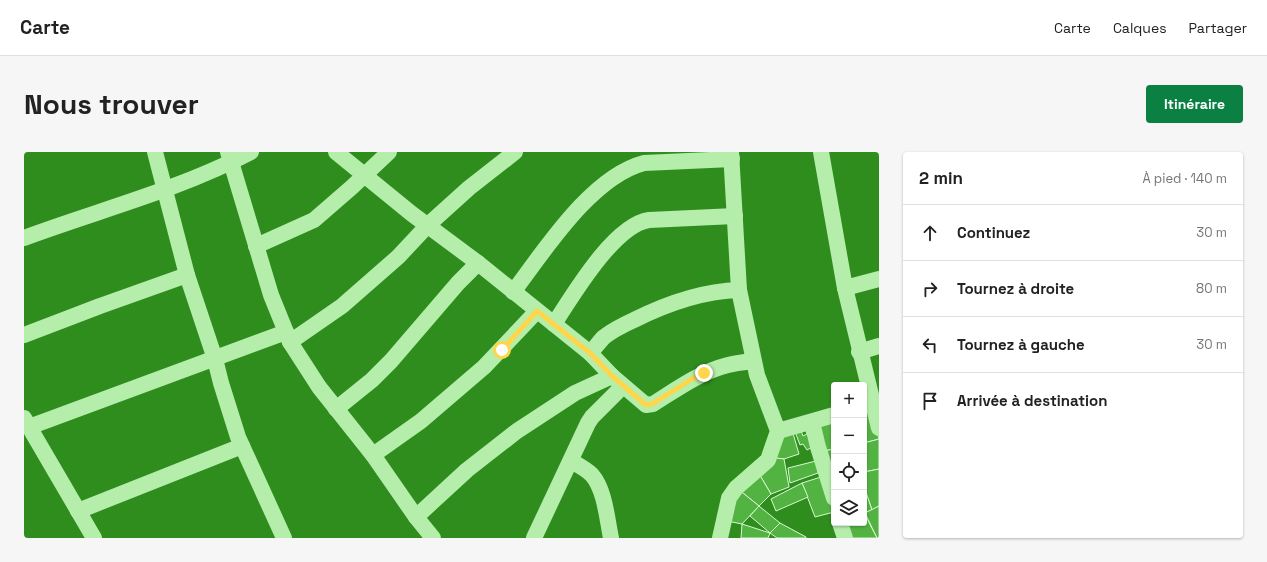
<!DOCTYPE html>
<html lang="fr">
<head>
<meta charset="utf-8">
<style>
  body { margin:0; font-family:"Space Grotesk",sans-serif; background:#f6f6f6; color:#222 }
  .controls { position:absolute; right:12px; bottom:12px; display:grid; overflow:hidden; border-radius:4px; box-shadow:0 1px 3px #0004 }
  .controls button { width:36px; height:36px; display:grid; place-items:center; padding:0; border:0; border-bottom:1px solid #e0e0e0; background:#fff; color:#222; font:20px sans-serif }
  .stop { position:absolute; width:12px; height:12px; margin:-9px; border:3px solid #ffd54a; border-radius:50%; background:#fff }
  .stop.end { background:#ffd54a; border-color:#fff; box-shadow:0 1px 4px #0008 }
  .list { margin:0; padding:0; list-style:none }
  h2 { display:flex; justify-content:space-between; align-items:center; height:52px; margin:0; padding:0 16px; font-size:17px }
  h2 small { font-size:13px; font-weight:400; color:#767676 }
  .list li { display:grid; grid-template-columns:26px 1fr auto; gap:12px; align-items:center; box-sizing:border-box; height:56px; padding:0 16px; border-top:1px solid #e0e0e0 }
  .list b { display:block; font-size:15px; white-space:nowrap }
  .list em { font-size:13px; font-style:normal; color:#767676 }
  .icon { flex:none; width:22px; height:22px; fill:none; stroke:currentColor; stroke-width:2; stroke-linecap:round; stroke-linejoin:round }
  .map { position:relative; flex:none; width:855px; height:386px; overflow:hidden; border-radius:4px }
  header { display:flex; align-items:center; gap:24px; box-sizing:border-box; height:56px; padding:0 20px; background:#fff; border-bottom:1px solid #e0e0e0 }
  header strong { font-size:19px }
  nav { display:flex; gap:22px; margin-inline-start:auto; font-size:14px }
  .intro { display:flex; align-items:center; justify-content:space-between; box-sizing:border-box; height:96px; padding:0 24px }
  h1 { margin:0; font-size:28px }
  .button { padding:10px 18px; border-radius:4px; background:#0b8043; color:#fff; font-size:14px; font-weight:700 }
  main { display:flex; gap:24px; padding:0 24px }
  aside { flex:1; background:#fff; border-radius:4px; box-shadow:0 1px 3px #0004 }
  .map>svg:first-child { display:block }
</style>
</head>
<body>
<header>
<strong>Carte</strong>
<nav><a>Carte</a><a>Calques</a><a>Partager</a></nav>
</header>
<div class="intro"><h1>Nous trouver</h1><a class="button">Itinéraire</a></div>
<main>
<div class="map">
<svg width="855" height="386" viewBox="0 0 855 386">
  <rect width="100%" height="100%" fill="#2e8d1d"/>
  <g fill="#53b342" stroke="#d7f9d0">
    <path d="M846,256L855,287L840,291V258Z"/>
    <path d="M810,267V297L800,299L793,272Z"/>
    <path d="M780,274L792,293L783,298L779,292L776,293L770,277L776,276L779,284L783,282Z"/>
    <path d="M768,278L775,302L760,307L752,306L753,283Z"/>
    <path d="M855,287V317L840,320V291Z"/>
    <path d="M810,297V327L800,299Z"/>
    <path d="M752,306L760,307L765,335L747,342L734,320Z"/>
    <path d="M792,309L794,321L766,331L764,316Z"/>
    <path d="M855,317V354L848,358L840,335V320Z"/>
    <path d="M734,320L747,342L735,354L714,337Z"/>
    <path d="M800,324L810,360L791,365L778,331Z"/>
    <path d="M778,331L784,345L752,359L747,347Z"/>
    <path d="M840,335L848,358L840,361Z"/>
    <path d="M714,337L735,354L718,372L703,369Z"/>
    <path d="M735,354L756,371L746,381L726,364Z"/>
    <path d="M855,354V386H853L841,361Z"/>
    <path d="M840,361L853,386H824L819,371H840Z"/>
    <path d="M756,371L782,385V386H753L746,381Z"/>
    <path d="M718,372L746,381L744,386H717Z"/>
  </g>
  <g fill="none" stroke-linecap="round" stroke-linejoin="round">
    <g stroke="#b5edab" stroke-width="16">
      <path d="M131,0L163,123L191,207L197,231L214,285L260,386"/>
      <path d="M204,0L247,143L266,190L295,235L349,303L392,365L409,386"/>
      <path d="M312,0L388,62L454,111L566,201L588,224L622,253L629,252C653,237 676,220 704,213C712,211 721,210 729,209"/>
      <path d="M797,0L821,136L855,276"/>
      <path d="M0,86C75,58 155,38 227,0"/>
      <path d="M232,94L290,68L328,35L365,0"/>
      <path d="M821,136L855,127"/>
      <path d="M489,140C521,98 567,25 620,11L708,7"/>
      <path d="M530,172C549,143 590,73 625,68L711,64"/>
      <path d="M0,183L76,154L163,123"/>
      <path d="M266,190L318,154L374,105L404,73L445,36L491,0"/>
      <path d="M835,200L855,194"/>
      <path d="M566,201C571,196 575,190 580,185C589,178 599,173 610,168C642,152 678,139 715,138"/>
      <path d="M312,257L348,228L367,209L434,131L454,111"/>
      <path d="M0,266L70,386"/>
      <path d="M788,270L794,295L810,346"/>
      <path d="M5,275L262,180"/>
      <path d="M754,279L810,263"/>
      <path d="M349,303L397,269L460,215L513,159"/>
      <path d="M547,309C554,313 562,317 568,323C581,338 583,367 587,386"/>
      <path d="M54,359L218,294"/>
      <path d="M392,365L443,318L493,279L551,241L588,224"/>
      <path d="M816,371L821,386"/>
      <path d="M510,386L564,271L568,265L599,234"/>
      <path d="M696,386L705,346L712,336L744,308L754,279L733,223L715,138L707,0"/>
    </g>
  </g>
  <g fill="none" stroke-linecap="round" stroke-linejoin="round">
    <path stroke="#ffd54a" stroke-width="5" d="M478,198L513,159L566,201L588,224L622,253L628,252L668,227L680,221"/>
  </g>
</svg>
<div class="controls">
<button>+</button>
<button>−</button>
<button><svg class="icon" aria-label="locate" viewBox="0 0 24 24"><circle cx="12" cy="12" r="6"/><path d="M12 2v4M12 18v4M2 12h4M18 12h4"/></svg></button>
<button><svg class="icon" aria-label="layers" viewBox="0 0 24 24"><path d="M12 4l9 5-9 5-9-5zM3 14l9 5 9-5"/></svg></button>
</div>
<div class="stop" style="left:478px;top:198px"></div>
<div class="stop end" style="left:680px;top:221px"></div>
</div>
<aside>
<h2>2 min<small>À pied · 140 m</small></h2>
<ul class="list">
<li><svg class="icon" aria-label="ahead" viewBox="0 0 24 24"><path d="M12 20V5M6 11l6-6 6 6"/></svg><div><b>Continuez</b></div><em>30 m</em></li>
<li><svg class="icon" aria-label="right" viewBox="0 0 24 24"><path d="M7 20v-9h11M14 6l5 5-5 5"/></svg><div><b>Tournez à droite</b></div><em>80 m</em></li>
<li><svg class="icon" aria-label="left" viewBox="0 0 24 24"><path d="M17 20v-9H6M10 6l-5 5 5 5"/></svg><div><b>Tournez à gauche</b></div><em>30 m</em></li>
<li><svg class="icon" aria-label="arrive" viewBox="0 0 24 24"><path d="M6 21V4h12l-3 4 3 4H6"/></svg><div><b>Arrivée à destination</b></div></li>
</ul>
</aside>
</main>
</body>
</html>
